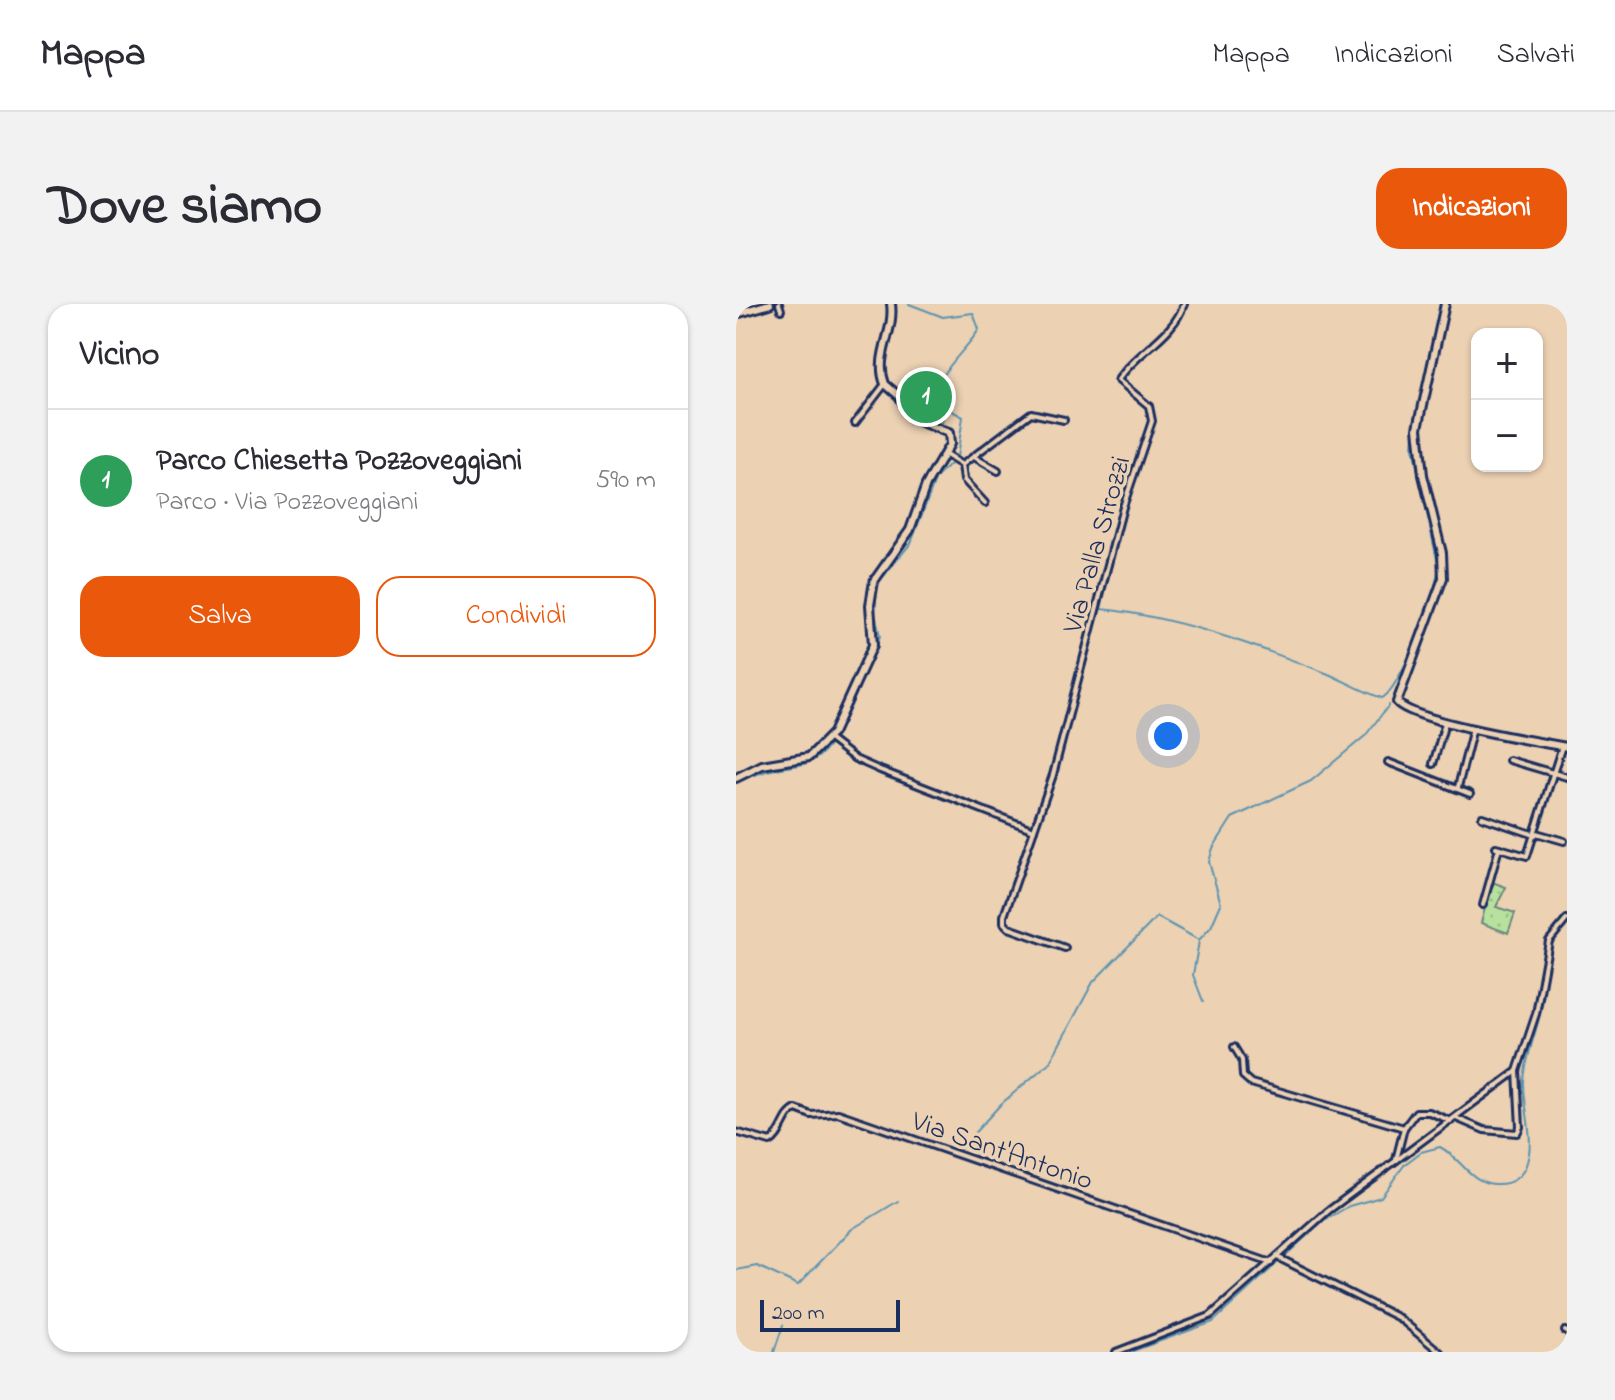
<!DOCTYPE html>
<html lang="it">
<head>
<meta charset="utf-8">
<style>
  body { margin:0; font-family:"Indie Flower",sans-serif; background:#f2f2f3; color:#2b2b33 }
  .controls { position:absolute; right:24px; top:24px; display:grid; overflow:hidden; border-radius:16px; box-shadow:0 2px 6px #0004 }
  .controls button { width:72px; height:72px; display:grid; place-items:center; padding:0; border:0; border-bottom:2px solid #e1e1e2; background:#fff; color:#2b2b33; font:40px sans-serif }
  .scale { position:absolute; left:24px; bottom:20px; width:140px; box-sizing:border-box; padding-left:8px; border:4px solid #1b2f5e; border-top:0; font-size:22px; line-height:28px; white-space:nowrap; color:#1b2f5e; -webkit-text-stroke:6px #ecd1b3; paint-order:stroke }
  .you { position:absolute; left:432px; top:432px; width:28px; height:28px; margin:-20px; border:6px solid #fff; border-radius:50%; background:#1a73e8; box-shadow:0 0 0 12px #1a73e833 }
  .badge { display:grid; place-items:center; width:52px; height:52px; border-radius:50%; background:#ea580c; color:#fff; font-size:26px; font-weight:700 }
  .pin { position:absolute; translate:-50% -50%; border:4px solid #fff; box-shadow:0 2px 8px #0006 }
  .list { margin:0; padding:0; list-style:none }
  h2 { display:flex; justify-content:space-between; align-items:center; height:104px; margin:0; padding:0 32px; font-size:34px }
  h2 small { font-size:26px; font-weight:400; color:#7c7c81 }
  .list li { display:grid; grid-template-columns:52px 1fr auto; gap:24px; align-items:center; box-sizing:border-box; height:144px; padding:0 32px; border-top:2px solid #e1e1e2 }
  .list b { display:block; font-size:30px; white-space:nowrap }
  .list p { margin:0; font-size:26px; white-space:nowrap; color:#7c7c81 }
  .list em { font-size:26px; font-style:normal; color:#7c7c81 }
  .actions { display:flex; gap:16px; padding:24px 32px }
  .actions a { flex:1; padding:18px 0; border:2px solid #ea580c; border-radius:24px; text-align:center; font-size:28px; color:#ea580c }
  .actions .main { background:#ea580c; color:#fff }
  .map { position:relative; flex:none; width:831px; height:1048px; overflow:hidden; border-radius:24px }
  header { display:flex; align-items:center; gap:48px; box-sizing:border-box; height:112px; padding:0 40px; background:#fff; border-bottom:2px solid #e1e1e2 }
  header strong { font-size:38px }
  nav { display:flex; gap:44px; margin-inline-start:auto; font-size:28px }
  .intro { display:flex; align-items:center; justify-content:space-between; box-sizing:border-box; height:192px; padding:0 48px }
  h1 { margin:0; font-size:56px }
  .button { padding:20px 36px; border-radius:24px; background:#ea580c; color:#fff; font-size:28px; font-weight:700 }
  main { display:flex; gap:48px; padding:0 48px }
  aside { flex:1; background:#fff; border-radius:24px; box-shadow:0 2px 6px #0004 }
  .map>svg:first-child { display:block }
</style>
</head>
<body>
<header>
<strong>Mappa</strong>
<nav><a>Mappa</a><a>Indicazioni</a><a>Salvati</a></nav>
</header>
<div class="intro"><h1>Dove siamo</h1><a class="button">Indicazioni</a></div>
<main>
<aside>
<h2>Vicino<small></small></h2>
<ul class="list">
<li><span class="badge" style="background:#2e9e5b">1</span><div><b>Parco Chiesetta Pozzoveggiani</b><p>Parco · Via Pozzoveggiani</p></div><em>590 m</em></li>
</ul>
<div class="actions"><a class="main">Salva</a><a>Condividi</a></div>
</aside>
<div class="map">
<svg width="831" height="1048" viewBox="0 0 831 1048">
  <defs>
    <pattern id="park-dots" width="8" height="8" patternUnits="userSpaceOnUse" patternTransform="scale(2)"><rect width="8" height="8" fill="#b8e19e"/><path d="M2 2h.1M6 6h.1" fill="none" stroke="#9ec18a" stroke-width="1.8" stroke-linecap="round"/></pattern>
  </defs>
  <rect width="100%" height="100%" fill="#ecd1b3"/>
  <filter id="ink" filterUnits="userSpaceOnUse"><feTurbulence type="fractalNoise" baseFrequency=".0125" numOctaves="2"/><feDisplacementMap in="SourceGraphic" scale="16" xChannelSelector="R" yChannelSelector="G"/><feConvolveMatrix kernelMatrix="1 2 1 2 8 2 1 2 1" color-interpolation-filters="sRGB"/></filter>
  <g filter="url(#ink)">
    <g fill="url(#park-dots)" stroke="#6a887e" stroke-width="2">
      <path d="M190,65L204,73L201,95L208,106L206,120L177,112L170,97L188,87Z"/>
      <path d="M756,578L770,583L760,603L779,609L772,629L745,619Z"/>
    </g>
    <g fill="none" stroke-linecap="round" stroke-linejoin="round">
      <g stroke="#5d94b0" stroke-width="2">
        <path d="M418,42L444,17L450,0"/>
        <path d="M687,83L704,0"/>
        <path d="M398,88L416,100L418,116"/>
        <path d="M679,113L677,144L701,256"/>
        <path d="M387,209L365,305C442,313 518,341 590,369C609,377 627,388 646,394C664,386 703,285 702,263"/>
        <path d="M131,361L144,332L139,310L141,280L175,239L200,174L221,153L227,113L207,102C190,73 231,48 243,25L237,9L207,13L173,0"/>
        <path d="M0,479C64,446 80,487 114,400"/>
        <path d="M463,637L457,671L467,697"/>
        <path d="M221,848L265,800L314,758L357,678L421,613L463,636L475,623L485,600L473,558L477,544L496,514L575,477L629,432L653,401"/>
        <path d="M0,966L21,962L62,981L116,925L162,897"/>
        <path d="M38,1048L47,1021"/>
        <path d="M394,1048L477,1018L586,918L613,902L645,893L669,860L685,848L704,843C724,853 734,879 759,880C775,881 787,873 791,858C799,833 787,803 788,777C790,746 806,718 808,687"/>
      </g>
      <g stroke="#1b2f5e" stroke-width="10">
        <g id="street">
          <path d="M43,0L45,6"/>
          <path d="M119,119L149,80"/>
          <path d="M208,150L226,161L228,176L249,199"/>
          <path d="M238,153L262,167"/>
          <path d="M226,161L295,109L328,116"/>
          <path d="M93,435L119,455L144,466L298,526"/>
          <path d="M773,456L831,473"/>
          <path d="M652,458L734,490"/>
          <path d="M697,460L709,419"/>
          <path d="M722,483L737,424"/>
          <path d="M746,513L799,531"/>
          <path d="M800,529L828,537"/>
          <path d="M760,543L791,552L826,442"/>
          <path d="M747,601L763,544"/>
          <path d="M329,644L273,624L268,619V612L317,471L387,203L416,117L413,102L382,76C401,47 437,33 448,0"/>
          <path d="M498,743L506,756L507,772L515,779L668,824"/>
          <path d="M720,814L748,826L781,829L784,823L781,767"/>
          <path d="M0,828L34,838C47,830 47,811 60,805L75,811L102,809L535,959"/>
          <path d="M660,856L668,824L680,808H693L715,817"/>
          <path d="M541,953L663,1014L704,1048"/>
          <path d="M829,1027L831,1028"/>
          <path d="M380,1048L474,1012L592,907L781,767L800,710L813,637L831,615"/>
        </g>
      </g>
      <g stroke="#1b2f5e" stroke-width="12">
        <g id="secondary">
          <path d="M709,0L682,124L687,171L706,249L707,274L661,398C676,417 802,438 831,443"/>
          <path d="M0,10L34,0"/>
          <path d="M0,474L26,461L73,453L97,429L137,341L134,301L138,277L174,226L190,181L214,140L213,129L177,115L163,92L149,80C138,52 159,28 155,0"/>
        </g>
      </g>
      <use href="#street" stroke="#ecd1b3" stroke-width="4"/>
      <use href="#secondary" stroke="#ecd1b3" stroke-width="6"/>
    </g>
  </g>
  <g text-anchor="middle" stroke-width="7" stroke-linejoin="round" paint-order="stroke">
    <g font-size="28" fill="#1b2f5e" stroke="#ecd1b3">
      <text transform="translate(359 240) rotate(-74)" y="10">Via Palla Strozzi</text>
      <text transform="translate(267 845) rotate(19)" y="10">Via Sant'Antonio</text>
    </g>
  </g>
</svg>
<div class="controls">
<button>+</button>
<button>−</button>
</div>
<div class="scale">200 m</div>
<div class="you"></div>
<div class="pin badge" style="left:190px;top:93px;background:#2e9e5b">1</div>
</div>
</main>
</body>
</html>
